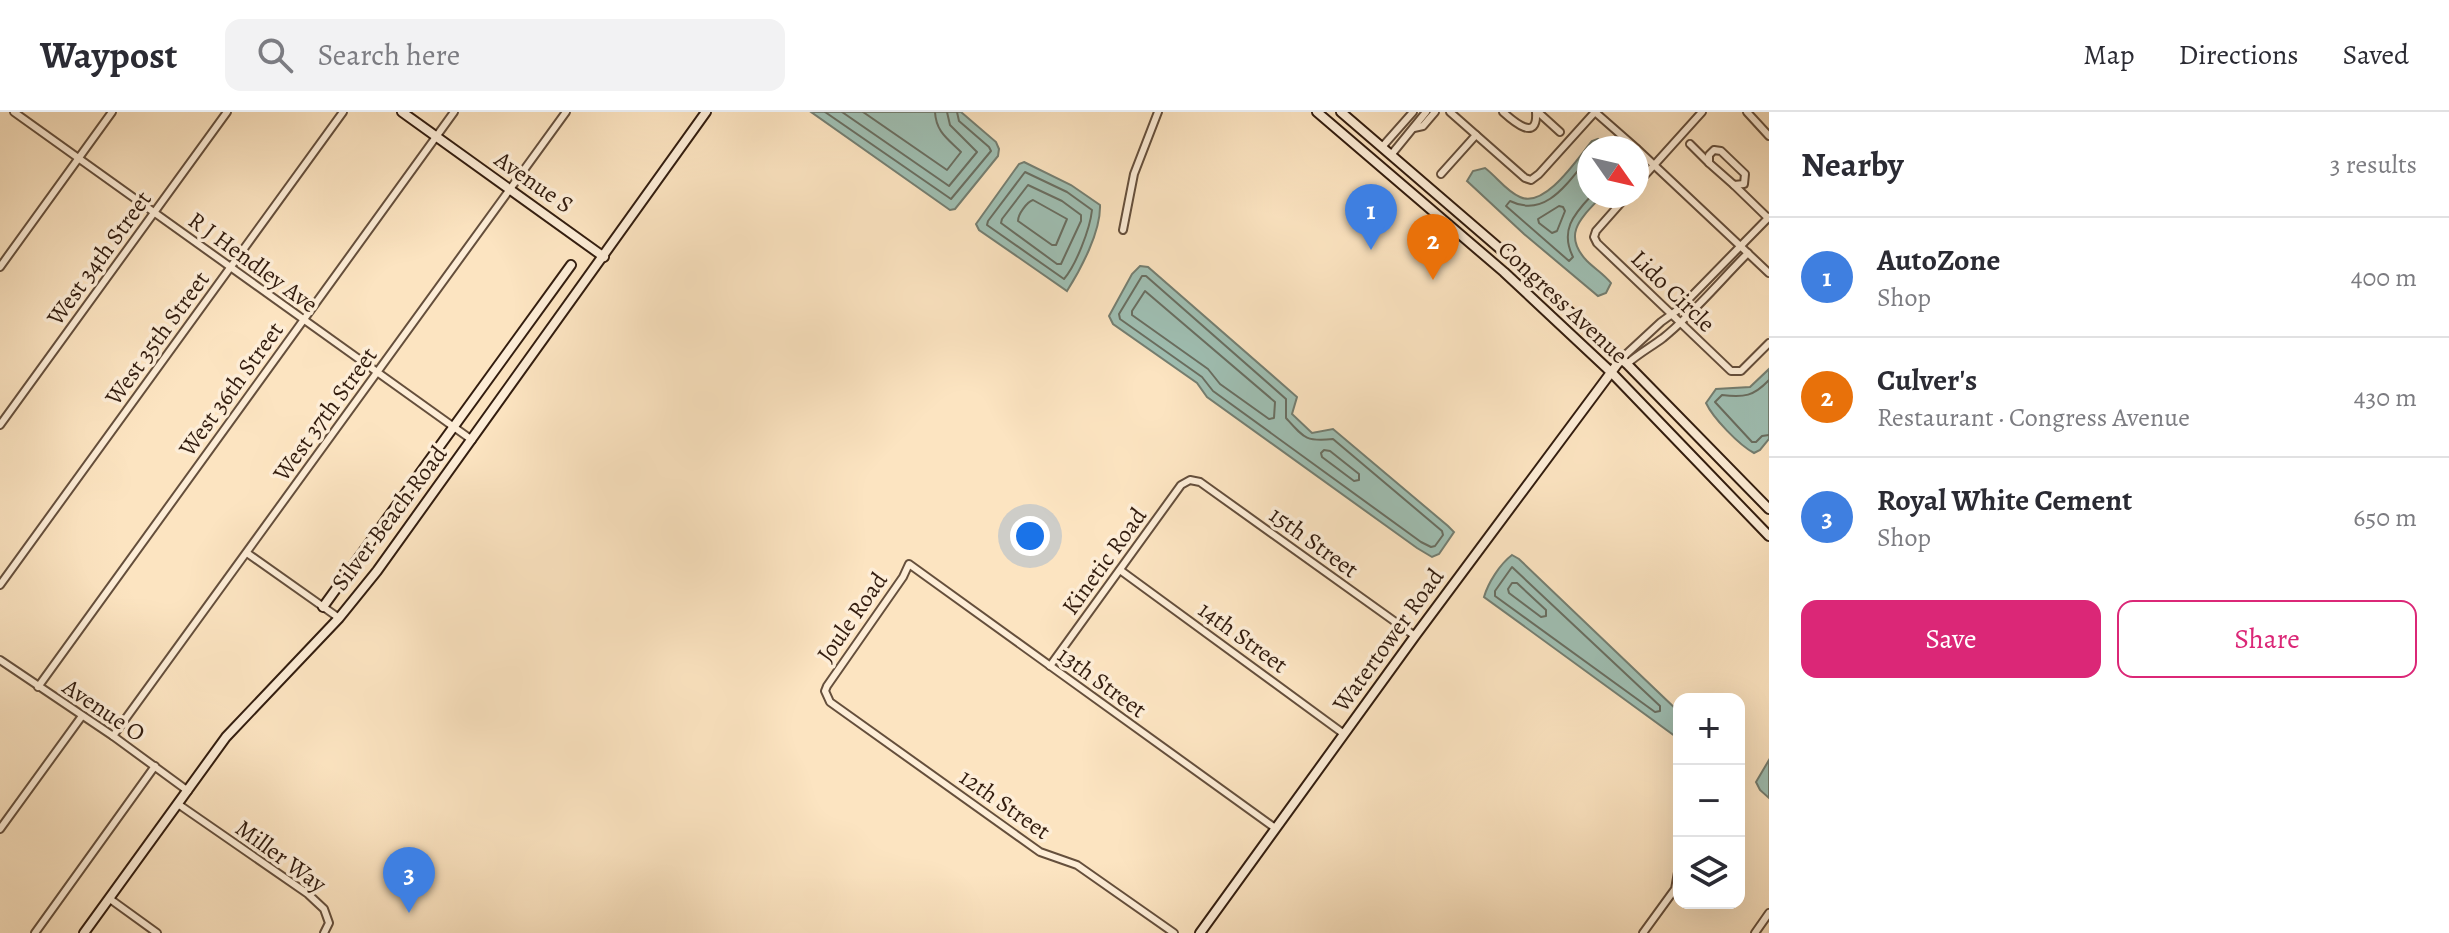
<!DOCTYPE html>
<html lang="en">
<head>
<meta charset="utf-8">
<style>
  body { margin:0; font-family:Alegreya,serif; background:#f2f2f3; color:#2b2b33 }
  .controls { position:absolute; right:24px; bottom:24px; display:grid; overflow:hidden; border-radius:16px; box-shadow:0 8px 32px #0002 }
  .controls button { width:72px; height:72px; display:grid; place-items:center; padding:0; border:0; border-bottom:2px solid #e1e1e2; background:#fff; color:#2b2b33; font:40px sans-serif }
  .compass { position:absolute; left:1577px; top:24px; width:72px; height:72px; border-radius:50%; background:#fff; box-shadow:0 8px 32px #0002; rotate:124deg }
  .you { position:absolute; left:1030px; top:424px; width:28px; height:28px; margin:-20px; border:6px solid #fff; border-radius:50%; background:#1a73e8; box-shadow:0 0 0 12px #1a73e833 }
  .badge { display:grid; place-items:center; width:52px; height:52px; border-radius:50%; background:#db2777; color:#fff; font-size:26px; font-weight:700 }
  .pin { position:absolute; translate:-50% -66px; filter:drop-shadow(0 2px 4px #0008) }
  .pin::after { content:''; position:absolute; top:42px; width:28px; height:24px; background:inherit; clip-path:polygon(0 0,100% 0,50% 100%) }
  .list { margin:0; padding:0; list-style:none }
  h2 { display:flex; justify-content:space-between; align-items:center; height:104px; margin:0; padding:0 32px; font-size:34px }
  h2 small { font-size:26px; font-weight:400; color:#7c7c81 }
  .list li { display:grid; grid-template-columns:52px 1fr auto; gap:24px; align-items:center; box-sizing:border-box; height:120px; padding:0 32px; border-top:2px solid #e1e1e2 }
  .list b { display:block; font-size:30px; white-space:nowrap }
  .list p { margin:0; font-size:26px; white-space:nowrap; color:#7c7c81 }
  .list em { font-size:26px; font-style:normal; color:#7c7c81 }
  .actions { display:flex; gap:16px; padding:24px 32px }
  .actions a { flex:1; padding:18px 0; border:2px solid #db2777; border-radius:16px; text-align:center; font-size:28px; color:#db2777 }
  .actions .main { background:#db2777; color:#fff }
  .icon { flex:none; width:44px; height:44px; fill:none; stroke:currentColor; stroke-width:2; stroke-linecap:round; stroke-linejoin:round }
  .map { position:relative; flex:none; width:1769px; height:821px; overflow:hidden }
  header { display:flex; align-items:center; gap:48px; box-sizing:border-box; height:112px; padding:0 40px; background:#fff; border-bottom:2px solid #e1e1e2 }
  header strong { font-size:38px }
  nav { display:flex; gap:44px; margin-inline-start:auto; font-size:28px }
  .search { width:560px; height:72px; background:#f2f2f3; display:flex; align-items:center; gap:20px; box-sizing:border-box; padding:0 28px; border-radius:16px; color:#7c7c81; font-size:30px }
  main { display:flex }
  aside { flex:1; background:#fff }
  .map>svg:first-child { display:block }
</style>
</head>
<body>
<header>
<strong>Waypost</strong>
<div class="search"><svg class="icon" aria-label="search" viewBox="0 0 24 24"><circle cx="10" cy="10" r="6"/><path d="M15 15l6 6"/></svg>Search here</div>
<nav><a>Map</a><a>Directions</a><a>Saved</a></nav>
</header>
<main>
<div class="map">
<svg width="1769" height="821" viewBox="0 0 1769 821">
  <rect width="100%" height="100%" fill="#fce4c1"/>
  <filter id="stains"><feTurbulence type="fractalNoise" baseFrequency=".0025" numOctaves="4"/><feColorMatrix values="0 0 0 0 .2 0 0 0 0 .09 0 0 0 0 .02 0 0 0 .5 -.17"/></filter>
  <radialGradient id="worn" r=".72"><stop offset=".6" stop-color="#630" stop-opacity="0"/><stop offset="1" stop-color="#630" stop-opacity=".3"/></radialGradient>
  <g fill="#9fbfb3" stroke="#747e71" stroke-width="2">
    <path d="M811,0H961L996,30L999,37L998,44L955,97L950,98Z"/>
    <path d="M1598,27L1608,36H1589V84H1602C1582,105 1561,122 1587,149C1595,157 1604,162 1611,171L1606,181L1598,184L1524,122L1467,69L1473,59L1485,56C1497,65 1506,79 1520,85C1545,97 1578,46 1592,29Z"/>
    <path d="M1024,50L1071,73L1100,93C1101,119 1081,157 1067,179L979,118L976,112L1019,52Z"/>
    <path d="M1140,154L1148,155L1297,285L1292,302L1312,321L1333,317L1448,414L1454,420L1439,442L1432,445L1417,436L1207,285L1197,271L1113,212L1109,204L1132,162Z"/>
    <path d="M1769,257V327L1760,338L1754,341C1739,333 1713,306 1706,291L1716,277L1750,275Z"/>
    <path d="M1512,443L1519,447L1679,600V627L1484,485C1488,471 1500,452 1512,443Z"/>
    <path d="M1769,648V686L1760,678L1756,670Z"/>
  </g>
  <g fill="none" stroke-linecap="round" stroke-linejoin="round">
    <g stroke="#696e61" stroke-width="2">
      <path d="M825,0L951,87L991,39L989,35L959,9L957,0"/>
      <path d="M842,0L949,74L977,40L950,13L947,0"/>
      <path d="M863,0L947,58L961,40C948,27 936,20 935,0"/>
      <path d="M1589,45C1568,70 1546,107 1510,89L1506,94L1569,149L1573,145C1560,119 1573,103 1591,84"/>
      <path d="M1025,60L1067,80L1092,98C1090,117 1076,153 1064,167L987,113L988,109Z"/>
      <path d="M1028,73L1062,89L1081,103V109L1061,152H1057L1001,111L1002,107Z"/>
      <path d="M1033,88L1067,107L1056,133H1052L1018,109C1018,102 1027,90 1033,88Z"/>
      <path d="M1559,94L1563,95L1565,99L1557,119L1552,121L1539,111L1538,107Z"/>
      <path d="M1142,164H1146L1286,287V306C1304,326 1306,330 1333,327L1442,419L1443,423L1435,434L1431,435L1421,430L1213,279L1202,265L1120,207L1119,202Z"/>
      <path d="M1145,179L1275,290L1274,306L1269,307L1220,272L1208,257L1132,203V199Z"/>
      <path d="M1769,268C1754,284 1744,286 1722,283L1715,290L1752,330H1756L1762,324L1769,323"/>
      <path d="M1324,338L1330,339L1359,362V368L1354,369L1322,345L1321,341Z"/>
      <path d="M1512,455L1660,594V599L1655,600L1495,484V479Z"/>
      <path d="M1512,471H1517L1546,498V504L1541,505L1509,481L1508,477Z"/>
    </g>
    <g stroke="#654f3c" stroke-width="10">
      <g id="street">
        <path d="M14,0L472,328"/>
        <path d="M1450,0L1525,66L1531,68L1539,62L1595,0"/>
        <path d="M1503,0C1513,9 1538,31 1536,0"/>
        <path d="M1538,0L1560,20"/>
        <path d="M1595,0L1636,36"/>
        <path d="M1747,0L1769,24"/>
        <path d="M1414,16L1423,14L1435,0"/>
        <path d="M1690,32L1709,51"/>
        <path d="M1382,35L1413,0"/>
        <path d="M1637,37L1769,161"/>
        <path d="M1714,38L1721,39L1745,62L1744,72L1734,73L1709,51V43Z"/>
        <path d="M1391,43L1426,0"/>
        <path d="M1441,62L1476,23"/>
        <path d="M1637,72L1702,0"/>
        <path d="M1734,73L1768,106"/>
        <path d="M1627,84L1596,119L1594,125L1597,131L1731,259H1741L1769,231"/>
        <path d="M1123,118L1134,62L1158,0"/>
        <path d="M0,155L112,0"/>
        <path d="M1621,247L1661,210L1679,197L1769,105"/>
        <path d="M1627,252C1638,242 1651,235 1663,226C1694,201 1720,169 1748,141"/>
        <path d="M0,313L227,0"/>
        <path d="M247,441L339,506"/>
        <path d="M1120,458L1344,622"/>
        <path d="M0,473L343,0"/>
        <path d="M0,548L113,624L188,679"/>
        <path d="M1050,554L1181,373L1190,368L1200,370L1415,524"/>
        <path d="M38,575L454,0"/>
        <path d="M113,624L566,0"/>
        <path d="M178,692L308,782L324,797L329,811L324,821"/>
        <path d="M0,717L82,604"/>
        <path d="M110,787L157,821"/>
        <path d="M35,821L155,654"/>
        <path d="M1174,821L1077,753L1040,740L830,590L825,579L827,574L903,465L909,452L1275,716"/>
        <path d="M1643,821L1675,777L1678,760"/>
        <path d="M1755,821L1769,801"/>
      </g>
    </g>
    <g stroke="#331d0f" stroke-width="12">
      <g id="secondary">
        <path d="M402,0L604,145"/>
        <path d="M1317,0L1504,160L1612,261L1769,424"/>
        <path d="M1341,0L1513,148L1627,252L1769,397"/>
        <path d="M323,495L571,153"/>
        <path d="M84,821L226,625L339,506L377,459L706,0"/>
        <path d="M1200,821L1415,524L1621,247"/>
      </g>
    </g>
    <use href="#street" stroke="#fdedd7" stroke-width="6"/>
    <use href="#secondary" stroke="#fdedd7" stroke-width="8"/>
  </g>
  <g text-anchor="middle" stroke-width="7" stroke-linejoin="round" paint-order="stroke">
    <g font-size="24" fill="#331d0f" stroke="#fdedd7">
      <text transform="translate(534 70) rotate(35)" y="8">Avenue S</text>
      <text transform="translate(99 146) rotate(-54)" y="8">West 34th Street</text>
      <text transform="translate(253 150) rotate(36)" y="8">R J Hendley Ave</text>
      <text transform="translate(1673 179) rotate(44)" y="8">Lido Circle</text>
      <text transform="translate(1563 190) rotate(43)" y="8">Congress Avenue</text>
      <text transform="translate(157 226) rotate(-54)" y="8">West 35th Street</text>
      <text transform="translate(231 277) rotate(-54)" y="8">West 36th Street</text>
      <text transform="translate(325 302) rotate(-54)" y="8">West 37th Street</text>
      <text transform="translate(389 406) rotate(-53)" y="8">Silver Beach Road</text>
      <text transform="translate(1314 430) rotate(36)" y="8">15th Street</text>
      <text transform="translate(1104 449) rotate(-54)" y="8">Kinetic Road</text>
      <text transform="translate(852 505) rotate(-55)" y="8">Joule Road</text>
      <text transform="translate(1243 525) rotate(36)" y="8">14th Street</text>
      <text transform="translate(1388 528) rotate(-54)" y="8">Watertower Road</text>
      <text transform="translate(1102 570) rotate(36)" y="8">13th Street</text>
      <text transform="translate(104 598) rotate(34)" y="8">Avenue O</text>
      <text transform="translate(1005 692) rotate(35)" y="8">12th Street</text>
      <text transform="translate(281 744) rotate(36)" y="8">Miller Way</text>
    </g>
  </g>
  <rect width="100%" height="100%" filter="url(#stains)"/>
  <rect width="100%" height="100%" fill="url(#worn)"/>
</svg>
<div class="controls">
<button>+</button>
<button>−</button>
<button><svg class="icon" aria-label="layers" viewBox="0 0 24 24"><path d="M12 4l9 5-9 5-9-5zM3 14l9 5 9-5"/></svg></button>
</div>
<svg class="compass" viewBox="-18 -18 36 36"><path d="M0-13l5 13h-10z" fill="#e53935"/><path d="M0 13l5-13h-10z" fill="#7c7c81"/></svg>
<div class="you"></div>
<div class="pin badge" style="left:1371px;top:138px;background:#3f7fe0">1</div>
<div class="pin badge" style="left:1433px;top:168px;background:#e8710a">2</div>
<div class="pin badge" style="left:409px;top:801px;background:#3f7fe0">3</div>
</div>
<aside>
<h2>Nearby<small>3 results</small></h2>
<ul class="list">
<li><span class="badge" style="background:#3f7fe0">1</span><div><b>AutoZone</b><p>Shop</p></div><em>400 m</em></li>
<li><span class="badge" style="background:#e8710a">2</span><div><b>Culver's</b><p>Restaurant · Congress Avenue</p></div><em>430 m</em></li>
<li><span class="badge" style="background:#3f7fe0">3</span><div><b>Royal White Cement</b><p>Shop</p></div><em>650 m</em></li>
</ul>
<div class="actions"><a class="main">Save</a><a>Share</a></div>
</aside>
</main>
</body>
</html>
